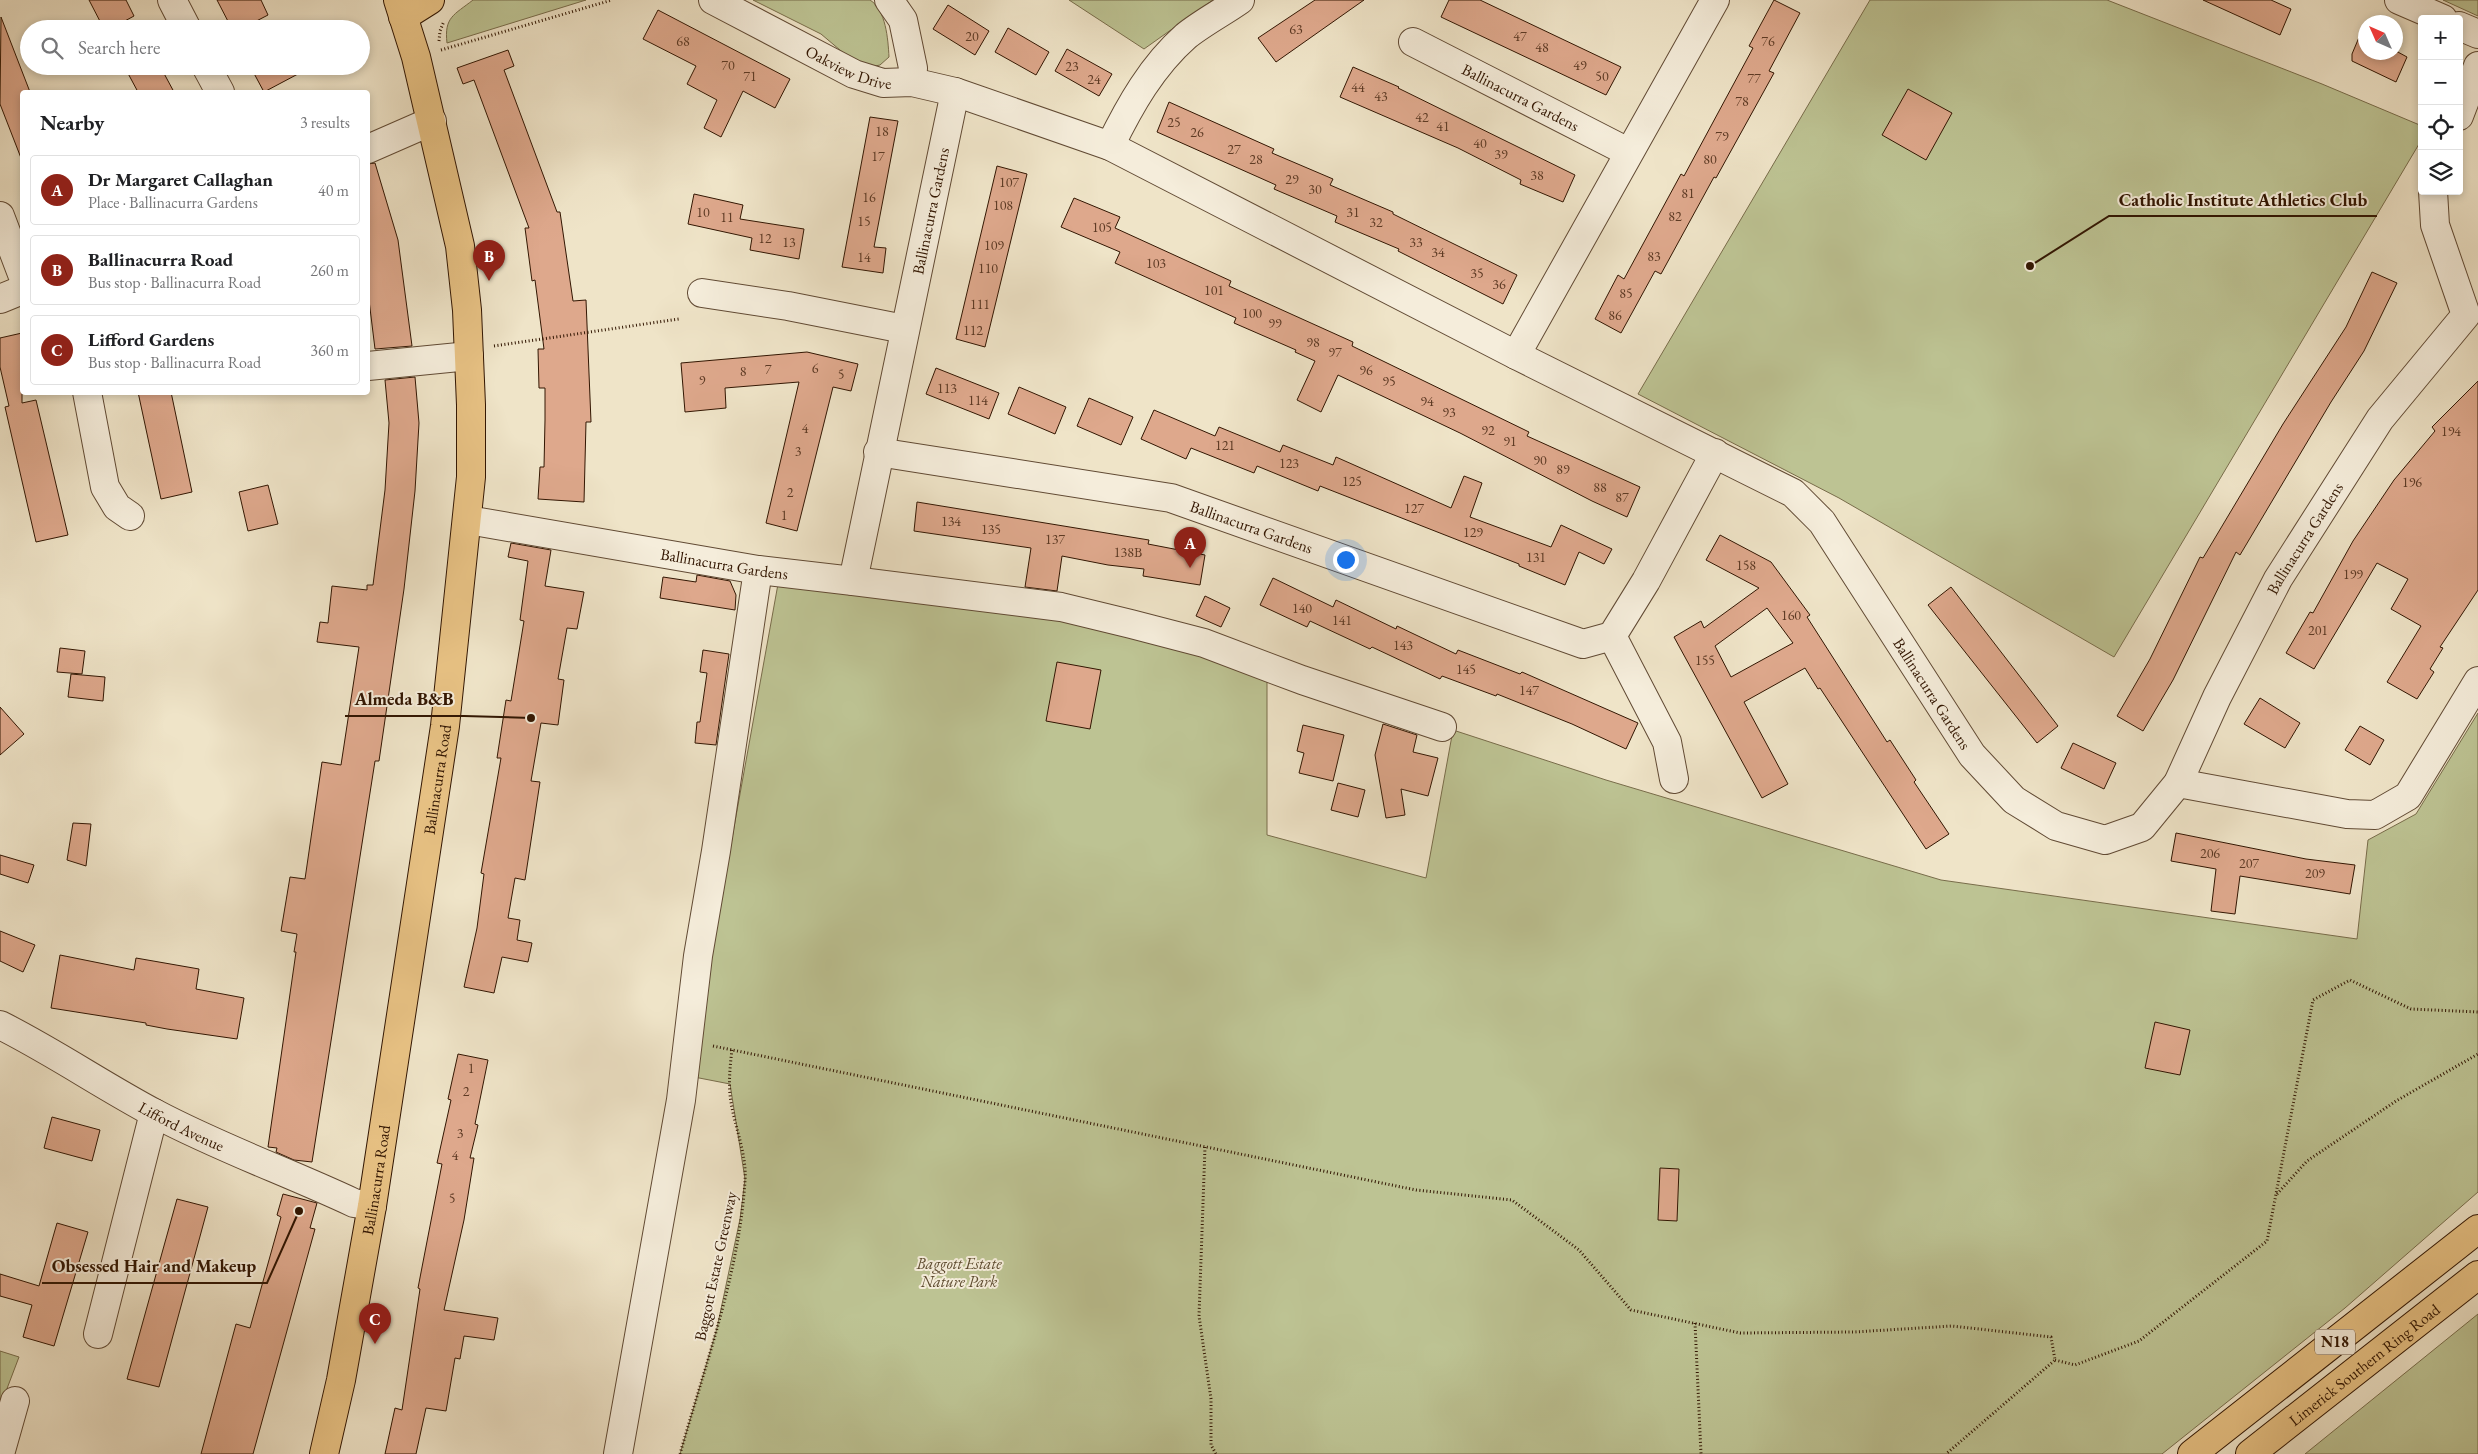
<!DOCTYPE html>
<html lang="en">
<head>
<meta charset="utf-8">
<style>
  body { margin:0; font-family:"EB Garamond",serif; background:#f6f6f6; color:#202124 }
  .controls { position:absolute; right:15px; top:15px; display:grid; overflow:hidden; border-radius:5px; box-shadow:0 2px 8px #0003 }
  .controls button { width:45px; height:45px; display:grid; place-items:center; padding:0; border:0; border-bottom:1px solid #e0e0e0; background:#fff; color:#202124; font:25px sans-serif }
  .compass { position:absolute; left:2358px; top:15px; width:45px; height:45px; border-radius:50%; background:#fff; box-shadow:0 2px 8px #0003; rotate:315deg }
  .you { position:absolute; left:1345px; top:559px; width:18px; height:18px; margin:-12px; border:4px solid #fff; border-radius:50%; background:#1a73e8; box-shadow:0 0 0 8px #1a73e833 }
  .badge { display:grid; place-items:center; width:32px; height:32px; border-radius:50%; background:#8f2418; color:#fff; font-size:16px; font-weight:700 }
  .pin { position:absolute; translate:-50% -41px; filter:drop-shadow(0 1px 2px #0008) }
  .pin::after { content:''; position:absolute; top:26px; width:18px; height:15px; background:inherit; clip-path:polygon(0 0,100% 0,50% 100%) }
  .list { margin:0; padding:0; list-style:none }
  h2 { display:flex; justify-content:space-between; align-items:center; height:65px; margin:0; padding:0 20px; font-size:21px }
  h2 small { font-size:16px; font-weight:400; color:#757577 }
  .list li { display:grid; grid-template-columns:32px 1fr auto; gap:15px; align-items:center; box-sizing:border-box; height:70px; margin:0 10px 10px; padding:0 10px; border:1px solid #e0e0e0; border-radius:5px }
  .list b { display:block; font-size:19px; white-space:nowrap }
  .list p { margin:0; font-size:16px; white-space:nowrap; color:#757577 }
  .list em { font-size:16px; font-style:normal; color:#757577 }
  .icon { flex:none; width:28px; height:28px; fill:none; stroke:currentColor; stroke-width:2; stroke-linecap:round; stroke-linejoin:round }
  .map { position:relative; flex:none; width:2478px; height:1454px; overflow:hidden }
  .search { position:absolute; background:#fff; box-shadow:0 2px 8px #0003; left:20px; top:20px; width:350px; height:55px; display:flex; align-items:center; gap:12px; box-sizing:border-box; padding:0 18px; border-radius:28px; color:#757577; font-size:19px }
  .panel { position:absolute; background:#fff; box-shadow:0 2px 8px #0003; left:20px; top:90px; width:350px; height:305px; border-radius:5px }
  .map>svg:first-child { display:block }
</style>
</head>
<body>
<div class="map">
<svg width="2478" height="1454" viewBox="0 0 2478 1454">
  <rect width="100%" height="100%" fill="#efe4c8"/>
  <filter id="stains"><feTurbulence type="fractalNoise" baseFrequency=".004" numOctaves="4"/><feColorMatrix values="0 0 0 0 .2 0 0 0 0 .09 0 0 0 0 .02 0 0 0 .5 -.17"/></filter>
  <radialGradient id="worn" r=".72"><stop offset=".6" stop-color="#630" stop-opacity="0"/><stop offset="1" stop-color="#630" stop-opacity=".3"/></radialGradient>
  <g fill="#bdc393" stroke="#786c4a">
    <path d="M473,0H586L447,43C444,17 454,15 473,0Z"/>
    <path d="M753,0H870C886,10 888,39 889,57L880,65L865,68L853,61L821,34Z"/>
    <path d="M1069,0H1213L1144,49Z"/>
    <path d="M1870,0H2107L2322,84L2422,126V139L2114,657L1839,498L1638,394Z"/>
    <path d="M2443,0H2478V16Z"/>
    <path d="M778,584L1057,617L1205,653L1267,679V835L1426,878L1453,730L1606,780L1941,880L2357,939L2368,840L2416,814L2478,713V1192L2345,1308L2162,1454H680L717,1328L740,1219L745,1179L730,1084L689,1076Z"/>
    <path d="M2478,1314V1454H2305Z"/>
    <path d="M0,1351L19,1357L0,1407Z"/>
  </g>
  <g fill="#dea88c" stroke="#321602" fill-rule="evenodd">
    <path d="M89,0H126L134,16L110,29H104Z"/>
    <path d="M217,0H261L268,15L241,29H232Z"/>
    <path d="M1315,0H1364L1276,62L1258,38Z"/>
    <path d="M1449,0H1480L1621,67L1606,95L1441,17Z"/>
    <path d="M1774,0L1800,13L1769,71L1774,73L1716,178L1714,177L1661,274L1655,271L1621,333L1595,319L1618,275L1624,279L1681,174L1684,176L1753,48L1749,46Z"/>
    <path d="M2203,0H2271L2291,9L2280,35Z"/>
    <path d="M948,5L989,31L975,55L933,29Z"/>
    <path d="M658,10L790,79L775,108L743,91L721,137L704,128L717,100L687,84L696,66L643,39Z"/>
    <path d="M1,17L30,92H22L21,158L0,104Z"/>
    <path d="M1008,28L1049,52L1036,75L995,52Z"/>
    <path d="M2360,35L2366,38V52L2396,51L2407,57L2396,82L2352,61V54Z"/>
    <path d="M1067,49L1112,74L1099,96L1055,71Z"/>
    <path d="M508,50L514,66L504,70L557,212H560L573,301L586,300L591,422H586L584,502L538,499L540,467H544L545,420V388H539L538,349H544L535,280L532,281L525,228H529L474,80L463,84L457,68Z"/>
    <path d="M124,66H160L174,92H138Z"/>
    <path d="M250,66H313L264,92Z"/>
    <path d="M1353,67L1399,87L1398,88L1575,175L1563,202L1520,184L1521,180L1458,148L1340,97Z"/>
    <path d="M1908,89L1952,113L1926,160L1882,135Z"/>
    <path d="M1169,102L1274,149L1272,153L1333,179L1330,185L1393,212V214L1517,275L1503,304L1398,251L1399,249L1335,222L1337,216L1274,189L1276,185L1157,132Z"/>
    <path d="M870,117L898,121L874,247L886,248L883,273L842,267Z"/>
    <path d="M375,163L398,240L412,346L375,349L368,292V164Z"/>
    <path d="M997,166L1027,174L985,347L956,339Z"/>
    <path d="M694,194L743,205L740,219L804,229L799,259L750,250L752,238L688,224Z"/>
    <path d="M1074,198L1120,217L1115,228L1231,281L1229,286L1353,342L1352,346L1529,432L1527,436L1640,487L1627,517L1592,501L1460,433L1338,375L1321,412L1297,400L1315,361L1295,352L1296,350L1234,323L1236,318L1115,263L1120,252L1061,227Z"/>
    <path d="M2372,272L2397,283L2364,351L2331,402L2240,555L2236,552L2173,680L2143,731L2117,716L2150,659L2200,557L2203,558L2283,424L2346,327Z"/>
    <path d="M22,333V403L36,400L68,535L36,542L5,407L9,406L0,367V338Z"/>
    <path d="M807,352L858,364L851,391L833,387L797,531L766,523L799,382L725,388L726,408L685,412L681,363Z"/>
    <path d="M936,368L999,393L989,419L926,394Z"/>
    <path d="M415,377L419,423L415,491L404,589L379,761H375L312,1162L294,1160L276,1152L277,1148L268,1147L296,952H294L297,934L281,931L290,877L305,879L322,762L341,765L359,647L317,642L320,622L328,623L332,586L367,590V585H373L385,490L389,423L385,380Z"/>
    <path d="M2478,381V590L2440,647L2443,648L2430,669L2434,672L2417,699L2387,682L2421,626L2391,609L2408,579L2377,563L2314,669L2286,653L2310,612L2313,613L2353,541L2394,480L2435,431L2432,427Z"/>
    <path d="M1019,387L1066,407L1055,434L1008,414Z"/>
    <path d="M138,392H171L192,492L161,499Z"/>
    <path d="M1089,398L1133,417L1121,445L1077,426Z"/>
    <path d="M1154,410L1215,436L1219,427L1280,452L1283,445L1333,465L1336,457L1451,508L1464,476L1482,483L1470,517L1551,547L1561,525L1612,549L1604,564L1579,552L1565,585L1519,566V564L1320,486L1318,491L1257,466L1254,473L1191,448L1186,459L1141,439Z"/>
    <path d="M268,485L278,524L248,531L239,492Z"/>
    <path d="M917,502L1149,540L1148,544L1205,555L1200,585L1143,576L1144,569L1108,565L1062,556L1057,591L1025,587L1031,548L914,531Z"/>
    <path d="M1720,535L1771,562L1810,615L1807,617L1887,742L1890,740L1916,780L1914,782L1949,834L1926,849L1820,688L1818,689L1805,668L1744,702L1788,784L1762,798L1674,637L1701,621L1704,628L1759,588L1706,560ZM1767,608L1793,643L1731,677L1715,646Z"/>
    <path d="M511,543L551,550L545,586L584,592L577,629L567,628L558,679L564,680L558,725L541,723L531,781L540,782L525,880L515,878L508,918L520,920L517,940L532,943L528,962L502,957L494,993L464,987L477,928L484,874L481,873L501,758H497L506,700L511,701L524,621L520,620L528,561L508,557Z"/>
    <path d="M697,575L730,581L736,595L735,610L660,598L663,577L696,582Z"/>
    <path d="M1273,578L1333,607L1336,600L1396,629L1397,626L1456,654L1458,650L1520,674L1522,672L1638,723L1626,749L1572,724L1497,694L1496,696L1442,676L1440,679L1372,647L1370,649L1310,621L1307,627L1260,605Z"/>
    <path d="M1951,587L2058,726L2037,743L1928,605Z"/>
    <path d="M1205,596L1230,608L1221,627L1196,616Z"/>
    <path d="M60,648L85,651L82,674L57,672Z"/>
    <path d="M703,650L729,654L716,745L695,743L697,722H700L707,673L700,672Z"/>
    <path d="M1057,662L1101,670L1090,729L1046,721Z"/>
    <path d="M71,674L105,677L103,701L68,697Z"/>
    <path d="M2260,698L2300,723L2285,748L2244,724Z"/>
    <path d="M0,707L24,734L0,755Z"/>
    <path d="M1383,724L1417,735L1413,752L1438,758L1428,796L1401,789L1405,815L1386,818L1375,755Z"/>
    <path d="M1303,725L1344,735L1333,781L1299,773L1304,753L1297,751Z"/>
    <path d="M2360,726L2384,740L2370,765L2345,750Z"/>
    <path d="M2073,743L2116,763L2104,789L2061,768Z"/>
    <path d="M1338,783L1365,790L1358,817L1331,810Z"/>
    <path d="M73,823L91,824L86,866L67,860Z"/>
    <path d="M2176,833L2306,859L2355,865L2350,894L2240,876L2235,914L2211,911L2216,869L2171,861Z"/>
    <path d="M0,855L34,865L28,883L0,874Z"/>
    <path d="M0,931L35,945L23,972L0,961Z"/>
    <path d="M60,955L134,970L136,958L199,969L196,989L244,998L237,1039L167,1029L146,1025V1023L51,1008Z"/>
    <path d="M2155,1022L2190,1030L2180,1075L2145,1068Z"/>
    <path d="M458,1054L488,1060L475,1124L478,1125L470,1158H474L464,1220L444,1310L498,1318L494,1340L464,1336L460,1359L455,1358L446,1411L426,1408L416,1454H385L395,1408L402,1410L420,1289L418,1288L442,1164L437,1163L451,1100L448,1099Z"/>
    <path d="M52,1117L100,1130L92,1161L44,1148Z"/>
    <path d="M1660,1168L1679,1169L1677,1221L1658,1220Z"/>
    <path d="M283,1194L317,1203L310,1228L315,1229L253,1454H201L236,1324L250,1328L281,1217L277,1215Z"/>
    <path d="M177,1199L208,1207L159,1387L127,1379Z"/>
    <path d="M57,1223L88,1232L54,1346L23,1337L32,1305L0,1296V1274L39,1286Z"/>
  </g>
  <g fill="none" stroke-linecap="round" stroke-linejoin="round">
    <g stroke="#614a34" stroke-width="30">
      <g id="minor">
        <path d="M172,0L187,29"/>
        <path id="s1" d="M713,0L854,74L883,83L912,82L955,92L1110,146L1516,355L1793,493L1822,522L1972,755L2014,800L2056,826L2105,840L2142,827L2178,783L2217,697L2278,579L2380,419L2466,315L2435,225L2433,191"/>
        <path d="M889,0L903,20L913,68L912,82"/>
        <path d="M2399,0L2443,19"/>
        <path d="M2459,26L2478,34"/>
        <path id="s2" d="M1413,42L1628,152"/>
        <path d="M206,66L220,92"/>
        <path d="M2459,116L2478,66"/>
        <path d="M1110,146C1130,105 1152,66 1186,36C1202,23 1223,12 1240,0"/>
        <path d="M368,149L432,121"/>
        <path d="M0,216L22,274"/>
        <path d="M702,293L788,306L904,329"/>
        <path d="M0,299L22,290"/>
        <path d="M1516,355L1715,0"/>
        <path d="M368,366L469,356"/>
        <path d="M87,392L105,487L117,507L130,516"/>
        <path id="s3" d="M878,452L1171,498L1583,644L1612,636L1646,581L1715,453"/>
        <path id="s4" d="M468,520L758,570L853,581L955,92"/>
        <path d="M853,581L1061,607L1131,624L1204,643L1302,680L1442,727"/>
        <path d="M1612,636L1667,742L1674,779"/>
        <path d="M2178,783L2347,814L2375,815L2408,796L2478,681"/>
        <path id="s5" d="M0,1025C54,1052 103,1086 156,1114C220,1148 288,1172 354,1203L372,1206"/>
        <path d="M98,1334L154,1113"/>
        <path d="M0,1454L15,1401"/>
        <path d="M618,1454L681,1100L698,956L716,851L758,570"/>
      </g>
    </g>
    <g stroke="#321602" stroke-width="30">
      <g id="major">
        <path d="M403,17L430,0"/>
        <path id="s6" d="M324,1454L341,1380L372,1206L445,726L471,477V405L467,310L460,246L416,57L398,0"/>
      </g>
    </g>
    <g stroke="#321602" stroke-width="30">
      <g id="highway">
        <path d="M2192,1454L2478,1229"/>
        <path id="s7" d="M2250,1454L2478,1275"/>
      </g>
    </g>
    <g stroke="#321602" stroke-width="3" stroke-dasharray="1 2.5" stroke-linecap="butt">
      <path d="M439,41L440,31L444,21"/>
      <path d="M441,50L612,0"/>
      <path d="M494,346L679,319"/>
      <path d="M713,1046L1416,1190L1512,1200L1579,1250L1631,1310L1740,1333L1854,1332L1952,1326L2051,1337L2055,1360L1946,1454"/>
      <path d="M1205,1147L1199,1316L1211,1399V1445L1216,1454"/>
      <path d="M2277,1194L2307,1161L2396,1101L2478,1054"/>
      <path d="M1695,1323L1701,1454"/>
      <path d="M2055,1360L2075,1365L2139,1341L2267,1241L2313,1000L2350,980L2411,1009L2478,1012"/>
      <path d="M680,1454C705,1365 739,1274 745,1181C747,1155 735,1128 731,1102C728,1085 730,1067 732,1049"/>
    </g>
    <use href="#minor" stroke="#f5eddb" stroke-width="28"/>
    <use href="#major" stroke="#e8c284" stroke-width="28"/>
    <use href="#highway" stroke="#e8c284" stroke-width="28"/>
  </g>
  <g text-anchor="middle" stroke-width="4" stroke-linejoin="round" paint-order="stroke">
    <g font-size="14" fill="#5d3a24">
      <text x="1296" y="34">63</text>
      <text x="972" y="41">20</text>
      <text x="1520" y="41">47</text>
      <text x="683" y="46">68</text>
      <text x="1768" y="46">76</text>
      <text x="1542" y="52">48</text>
      <text x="728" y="70">70</text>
      <text x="1580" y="70">49</text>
      <text x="1072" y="71">23</text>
      <text x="750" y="81">71</text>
      <text x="1602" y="81">50</text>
      <text x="1754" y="83">77</text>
      <text x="1094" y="84">24</text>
      <text x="1358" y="92">44</text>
      <text x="1381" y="101">43</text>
      <text x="1742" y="106">78</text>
      <text x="1422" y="122">42</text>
      <text x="1174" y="127">25</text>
      <text x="1443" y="131">41</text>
      <text x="882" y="136">18</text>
      <text x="1197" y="137">26</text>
      <text x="1722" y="141">79</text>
      <text x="1480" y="148">40</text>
      <text x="1234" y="154">27</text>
      <text x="1501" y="159">39</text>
      <text x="878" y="161">17</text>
      <text x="1256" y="164">28</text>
      <text x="1710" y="164">80</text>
      <text x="1537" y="180">38</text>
      <text x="1292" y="184">29</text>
      <text x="1009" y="187">107</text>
      <text x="1315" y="194">30</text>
      <text x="1688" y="198">81</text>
      <text x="869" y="202">16</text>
      <text x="1003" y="210">108</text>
      <text x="703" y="217">10</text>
      <text x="1353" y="217">31</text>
      <text x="1675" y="221">82</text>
      <text x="727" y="222">11</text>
      <text x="864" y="226">15</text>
      <text x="1376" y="227">32</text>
      <text x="1102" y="232">105</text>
      <text x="765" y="243">12</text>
      <text x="789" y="247">13</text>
      <text x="1416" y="247">33</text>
      <text x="994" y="250">109</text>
      <text x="1438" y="257">34</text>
      <text x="1654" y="261">83</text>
      <text x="864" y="262">14</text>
      <text x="1156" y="268">103</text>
      <text x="988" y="273">110</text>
      <text x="1477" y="278">35</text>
      <text x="1499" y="289">36</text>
      <text x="1214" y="295">101</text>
      <text x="1626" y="298">85</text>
      <text x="980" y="309">111</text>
      <text x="1252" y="318">100</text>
      <text x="1615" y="320">86</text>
      <text x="1275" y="328">99</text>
      <text x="973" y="335">112</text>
      <text x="1313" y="347">98</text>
      <text x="1335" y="357">97</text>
      <text x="815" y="373">6</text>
      <text x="768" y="374">7</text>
      <text x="1366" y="375">96</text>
      <text x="743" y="376">8</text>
      <text x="841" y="379">5</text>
      <text x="702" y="385">9</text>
      <text x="1389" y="386">95</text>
      <text x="947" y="393">113</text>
      <text x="978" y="405">114</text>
      <text x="1427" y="406">94</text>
      <text x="1449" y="417">93</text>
      <text x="805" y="433">4</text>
      <text x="1488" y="435">92</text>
      <text x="2451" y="436">194</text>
      <text x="1510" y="446">91</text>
      <text x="1225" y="450">121</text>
      <text x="798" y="456">3</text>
      <text x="1540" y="465">90</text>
      <text x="1289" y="468">123</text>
      <text x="1563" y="474">89</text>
      <text x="1352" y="486">125</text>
      <text x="2412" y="487">196</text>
      <text x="1600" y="492">88</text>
      <text x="790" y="497">2</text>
      <text x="1622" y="502">87</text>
      <text x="1414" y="513">127</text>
      <text x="784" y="520">1</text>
      <text x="951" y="526">134</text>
      <text x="991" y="534">135</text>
      <text x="1473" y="537">129</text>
      <text x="1055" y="544">137</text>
      <text x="1128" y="557">138B</text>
      <text x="1536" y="562">131</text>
      <text x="1746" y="570">158</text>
      <text x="2353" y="579">199</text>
      <text x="1302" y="613">140</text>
      <text x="1791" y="620">160</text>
      <text x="1342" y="625">141</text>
      <text x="2318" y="635">201</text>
      <text x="1403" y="650">143</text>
      <text x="1705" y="665">155</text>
      <text x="1466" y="674">145</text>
      <text x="1529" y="695">147</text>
      <text x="2210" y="858">206</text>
      <text x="2249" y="868">207</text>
      <text x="2315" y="878">209</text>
      <text x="471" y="1073">1</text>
      <text x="466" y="1096">2</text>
      <text x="460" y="1138">3</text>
      <text x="455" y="1160">4</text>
      <text x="452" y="1203">5</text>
    </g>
    <rect fill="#f5eddb" stroke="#6c5643" stroke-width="1" x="2315" y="1329.5" width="40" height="25" rx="4"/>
    <g font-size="15" font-weight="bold" fill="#321602">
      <text x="2335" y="1347">N18</text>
    </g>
    <g font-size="16" fill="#321602" stroke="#f5eddb">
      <text dy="6" stroke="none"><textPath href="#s1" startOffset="152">Oakview Drive</textPath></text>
      <text dy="6" stroke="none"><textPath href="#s2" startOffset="121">Ballinacurra Gardens</textPath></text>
      <text dy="6" stroke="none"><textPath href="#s4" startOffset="768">Ballinacurra Gardens</textPath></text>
      <text dy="6" stroke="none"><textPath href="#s3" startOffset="382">Ballinacurra Gardens</textPath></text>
      <text dy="6" stroke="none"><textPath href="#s1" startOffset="2045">Ballinacurra Gardens</textPath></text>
      <text dy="6" stroke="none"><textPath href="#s4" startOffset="260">Ballinacurra Gardens</textPath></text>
      <text dy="6" stroke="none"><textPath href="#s1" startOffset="1438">Ballinacurra Gardens</textPath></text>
      <text dy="6" stroke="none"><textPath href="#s6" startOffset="684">Ballinacurra Road</textPath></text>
      <text dy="6" stroke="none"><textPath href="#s5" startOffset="208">Lifford Avenue</textPath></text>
      <text dy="6" stroke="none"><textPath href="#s6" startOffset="279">Ballinacurra Road</textPath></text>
      <text transform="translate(715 1266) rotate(-78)" y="6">Baggott Estate Greenway</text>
      <text dy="6" stroke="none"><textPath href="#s7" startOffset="145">Limerick Southern Ring Road</textPath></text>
    </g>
    <g font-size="16" font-style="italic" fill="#5c4a2e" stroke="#f5eddb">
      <text x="959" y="1269">Baggott Estate<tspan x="959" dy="18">Nature Park</tspan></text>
    </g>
  </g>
  <path fill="none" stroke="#321602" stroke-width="2" d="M2030 266L2109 216H2377M531 718L464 716H345M299 1211L267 1283H42"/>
  <g fill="#321602" stroke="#f5eddb" stroke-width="2">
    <circle cx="2030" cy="266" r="5"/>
    <circle cx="531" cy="718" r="5"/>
    <circle cx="299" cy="1211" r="5"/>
  </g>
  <g font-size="18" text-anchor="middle" font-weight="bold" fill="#321602" stroke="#f5eddb" stroke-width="4" stroke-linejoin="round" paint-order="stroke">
    <text x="2243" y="206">Catholic Institute Athletics Club</text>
    <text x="404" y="705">Almeda B&amp;B</text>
    <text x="154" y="1272">Obsessed Hair and Makeup</text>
  </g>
  <rect width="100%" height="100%" filter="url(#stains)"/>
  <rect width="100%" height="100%" fill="url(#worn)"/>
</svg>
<div class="controls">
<button>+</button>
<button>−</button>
<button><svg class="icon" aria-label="locate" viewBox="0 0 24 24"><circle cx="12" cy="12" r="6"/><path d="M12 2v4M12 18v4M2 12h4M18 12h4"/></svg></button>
<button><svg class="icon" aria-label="layers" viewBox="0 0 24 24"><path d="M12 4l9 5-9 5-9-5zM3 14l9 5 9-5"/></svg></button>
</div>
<svg class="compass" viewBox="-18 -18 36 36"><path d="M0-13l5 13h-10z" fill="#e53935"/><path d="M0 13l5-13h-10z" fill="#757577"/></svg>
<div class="you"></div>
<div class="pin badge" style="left:1190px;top:568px">A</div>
<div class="pin badge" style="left:489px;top:281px">B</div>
<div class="pin badge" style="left:375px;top:1344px">C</div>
<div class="search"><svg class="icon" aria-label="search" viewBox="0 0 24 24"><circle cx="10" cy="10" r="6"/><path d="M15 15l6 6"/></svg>Search here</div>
<section class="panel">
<h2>Nearby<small>3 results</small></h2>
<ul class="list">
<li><span class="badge">A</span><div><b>Dr Margaret Callaghan</b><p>Place · Ballinacurra Gardens</p></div><em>40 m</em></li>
<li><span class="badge">B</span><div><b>Ballinacurra Road</b><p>Bus stop · Ballinacurra Road</p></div><em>260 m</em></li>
<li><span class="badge">C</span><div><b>Lifford Gardens</b><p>Bus stop · Ballinacurra Road</p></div><em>360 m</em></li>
</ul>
</section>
</div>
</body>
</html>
